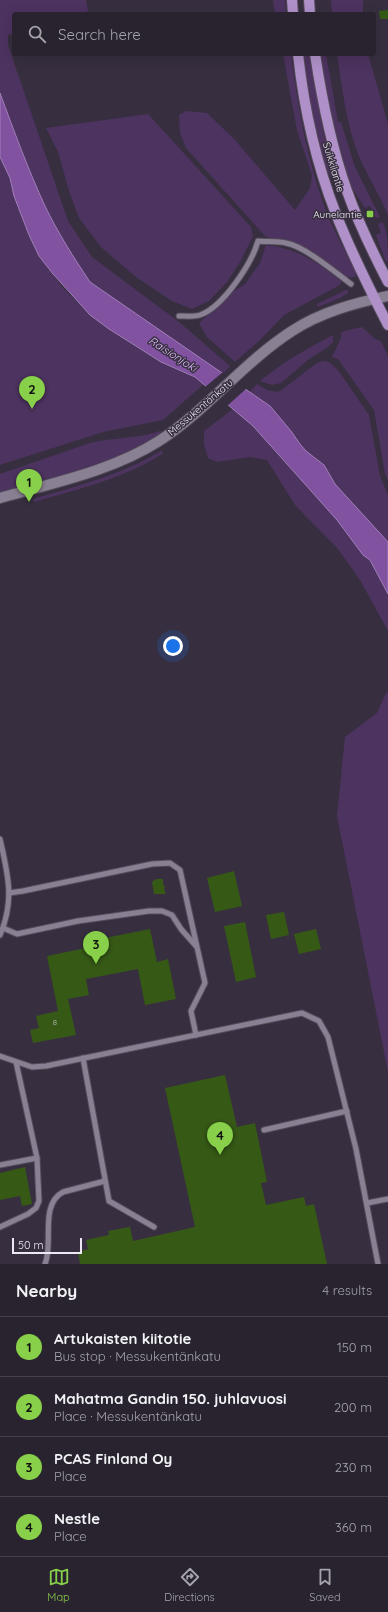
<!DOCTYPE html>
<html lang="en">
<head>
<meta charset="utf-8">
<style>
  body { margin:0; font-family:Quicksand,sans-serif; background:#352f3b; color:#f1f3f6 }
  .scale { position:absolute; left:12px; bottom:10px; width:70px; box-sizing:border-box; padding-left:4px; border:2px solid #eee8f3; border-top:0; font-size:11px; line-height:14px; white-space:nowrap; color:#eee8f3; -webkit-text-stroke:3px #372f3f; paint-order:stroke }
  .you { position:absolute; left:173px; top:646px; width:14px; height:14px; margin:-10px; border:3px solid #fff; border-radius:50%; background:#1a73e8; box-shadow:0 0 0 6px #1a73e833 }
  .badge { display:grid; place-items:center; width:26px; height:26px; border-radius:50%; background:#88cf4a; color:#111; font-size:13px; font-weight:700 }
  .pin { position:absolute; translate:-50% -33px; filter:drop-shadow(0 1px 2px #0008) }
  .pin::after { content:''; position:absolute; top:21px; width:14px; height:12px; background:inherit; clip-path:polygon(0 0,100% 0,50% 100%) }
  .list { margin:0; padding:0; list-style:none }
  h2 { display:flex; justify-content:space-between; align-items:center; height:52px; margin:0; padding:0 16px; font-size:17px }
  h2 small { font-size:13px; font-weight:400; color:#a5a4aa }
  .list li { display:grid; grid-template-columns:26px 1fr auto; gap:12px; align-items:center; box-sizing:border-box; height:60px; padding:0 16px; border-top:1px solid #45404b }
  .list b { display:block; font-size:15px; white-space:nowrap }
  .list p { margin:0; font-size:13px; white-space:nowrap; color:#a5a4aa }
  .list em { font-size:13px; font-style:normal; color:#a5a4aa }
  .icon { flex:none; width:22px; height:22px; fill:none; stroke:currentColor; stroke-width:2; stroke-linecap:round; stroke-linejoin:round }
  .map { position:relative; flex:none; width:388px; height:1264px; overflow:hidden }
  .search { position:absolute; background:#29232f; box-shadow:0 4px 16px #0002; left:12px; right:12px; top:12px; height:44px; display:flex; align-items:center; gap:10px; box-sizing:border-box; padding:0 14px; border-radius:4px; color:#a5a4aa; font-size:15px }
  .sheet { height:292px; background:#29232f }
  nav { display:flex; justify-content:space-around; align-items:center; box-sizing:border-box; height:56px; border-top:1px solid #45404b; background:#29232f; font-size:11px; color:#a5a4aa }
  nav a { display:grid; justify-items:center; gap:2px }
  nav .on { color:#88cf4a }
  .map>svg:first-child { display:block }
</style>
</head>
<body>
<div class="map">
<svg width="388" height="1264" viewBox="0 0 388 1264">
  <rect width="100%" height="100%" fill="#372f3f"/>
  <g fill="#4d3360">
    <path d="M0,0H86L88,10L86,14H14V33L8,35V45L68,221L92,257L179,322L230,366L223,374L90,282L70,253L45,206L25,159L0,93Z"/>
    <path d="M273,0H285L286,14H275Z"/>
    <path d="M331,0H363V14H332Z"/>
    <path d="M283,54H291C298,107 307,161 326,211C334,232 346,251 355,271L356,276C345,282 325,263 316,257C309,252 300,246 292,242C283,238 274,241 265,236L186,148L180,133L179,115L186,111L207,113L235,140L295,210L310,188L312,175L297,130Z"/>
    <path d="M304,54H309L324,136L338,178L332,179C314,147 307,92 304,54Z"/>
    <path d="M320,54H326L338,122H341L355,167L380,217L376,218L370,206L365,208L352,188L346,169L333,122Z"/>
    <path d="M337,54H368L388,124V215C379,194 367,175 358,154C346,122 342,87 337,54Z"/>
    <path d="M148,114L251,227L253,236L240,262L227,282L209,301L192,309L172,301L136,277L101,247L79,218L70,194L58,152L46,128Z"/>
    <path d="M0,157C3,165 8,172 10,180C16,198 21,217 29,235C43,270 78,307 109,329C126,340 143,352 161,362C175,370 191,373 204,384L163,420L103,432L0,465Z"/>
    <path d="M382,222C388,229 388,250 388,261L386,262L376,235L381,233L378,224Z"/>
    <path d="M266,245C299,249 317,262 342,282L338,286L284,315L260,340L235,362L207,337L199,323L234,291L245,284L260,263Z"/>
    <path d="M346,290L348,291V293L340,298L318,307L317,304Z"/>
    <path d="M362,327L375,339L381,341L388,356V480L385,474L374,410L338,359L332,357L341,338V333L344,331Z"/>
    <path d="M333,335V342L328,347L309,359L281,383L272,385L260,381C285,361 306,349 333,335Z"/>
    <path d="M323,361L329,362L338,370L369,415L380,476L388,495V542L335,484L324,465L306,451L300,444L291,431L270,406L249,392L257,384C265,389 271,393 280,391L317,363Z"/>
    <path d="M233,409L253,426L337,520L363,555L370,560L388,594V631L360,580L338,549L295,505L267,460L250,457L217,462L208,458L204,444V431Z"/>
    <path d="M160,431L162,432C114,465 55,477 0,493V474L90,443C113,437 138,439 160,431Z"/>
    <path d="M161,451L163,452L162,454C124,479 77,489 34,502L33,499C77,486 121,475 161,451Z"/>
    <path d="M388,692V1072L337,816L345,737L377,713L385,695Z"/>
  </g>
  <path fill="#8052a0" stroke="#a17fb9" d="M0,93C14,131 28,169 45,206C58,233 74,258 90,282L270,406L291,431L300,444L306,451L324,465L335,484L388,542V594L370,560L363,555L337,520L253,426L195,377L161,362L109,329L90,315L53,274L39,256L29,235L14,196L10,178L0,157Z"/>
  <path fill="#372f3f" d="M223,372L247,388L227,406L204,388Z"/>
  <g fill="#365916">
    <path d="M388,10V19H380L379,11Z"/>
    <path d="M234,871L242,906L215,912L207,878Z"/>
    <path d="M156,879H163V884L165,887L164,889L166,894H154L152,882Z"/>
    <path d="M284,912L289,935L271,939L266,915Z"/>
    <path d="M245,922L256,977L236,982L224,926Z"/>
    <path d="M150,929L157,962L168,959L176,999L145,1005L138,969L86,979L89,995L68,999L76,1035L33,1043L30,1030L39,1028L36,1016L58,1011L47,956L86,948L85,942Z"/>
    <path d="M316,929L321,949L299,954L294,934Z"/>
    <path d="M225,1075L237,1127L255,1123L267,1182L261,1183L266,1205L304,1197L306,1206L314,1204L327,1264H80L78,1252L88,1249L86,1240L109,1235L108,1231L130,1227L133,1241L195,1227L165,1088Z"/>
    <path d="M25,1167L32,1204L22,1206L20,1196L0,1200V1173Z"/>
  </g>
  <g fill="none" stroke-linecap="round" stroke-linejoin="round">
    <g stroke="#554d5b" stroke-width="7">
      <g id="lane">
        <path d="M179,316C186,316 194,317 200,315C223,307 252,263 258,241C267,242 277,241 286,243C304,246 335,272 351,284"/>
        <path d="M0,839C8,875 15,900 0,935"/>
        <path d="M9,893L23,891L152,864L170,863L180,870L205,983L191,1011L196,1035"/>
        <path d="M3,928L17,934L78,921L149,911H162L172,915L181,929L196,946"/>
        <path d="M0,1056L32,1067L46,1066L302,1013L319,1021L328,1037L356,1149L378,1264"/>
        <path d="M83,1058L109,1201L154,1227"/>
        <path d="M264,1130L347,1111"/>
        <path d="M0,1165L37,1158"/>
        <path d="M367,1203L388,1199"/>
        <path d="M0,1227L28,1214L36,1208L39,1201L37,1158L16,1062"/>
        <path d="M45,1264C54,1243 39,1205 63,1192L105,1181"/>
      </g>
    </g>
    <g stroke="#554d5b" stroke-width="12">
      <path id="secondary" d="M0,498C53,483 112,471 159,441C207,410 244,362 292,331C321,312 355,303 388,296"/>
    </g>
    <g stroke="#554d5b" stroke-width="12">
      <g id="primary">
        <path d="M292,0L293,14"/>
        <path d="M309,0L310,14"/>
        <path d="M298,54C304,109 316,163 336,214C351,252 369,288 388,325"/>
        <path d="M315,54C322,100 331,146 347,191C358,222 373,253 388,282"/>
      </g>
    </g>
    <use href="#lane" stroke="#8a8093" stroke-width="5"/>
    <use href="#secondary" stroke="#8a8093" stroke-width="10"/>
    <use href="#primary" stroke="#b090c9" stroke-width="10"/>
  </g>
  <rect fill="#88cf4a" stroke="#372f3f" stroke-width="1.5" x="366" y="210" width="8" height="8" rx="2"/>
  <g text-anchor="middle" stroke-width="3" stroke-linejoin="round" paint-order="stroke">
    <g font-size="8" fill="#c0c4bc">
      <text x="55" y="1025">8</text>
    </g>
    <g font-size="10" fill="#eee8f3" stroke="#372f3f">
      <text transform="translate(334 167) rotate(73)" y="4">Suikkilantie</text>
      <text transform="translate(200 407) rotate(-40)" y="4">Messukentänkatu</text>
    </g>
    <g font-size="10" fill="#eee8f3" stroke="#372f3f" text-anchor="end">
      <text x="362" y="218">Aunelantie</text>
    </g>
    <g font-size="11" font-style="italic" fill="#e1bdfe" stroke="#372f3f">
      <text transform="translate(173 354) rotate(33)" y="4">Raisionjoki</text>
    </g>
  </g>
</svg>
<div class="scale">50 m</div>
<div class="you"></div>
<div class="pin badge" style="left:29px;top:502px">1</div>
<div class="pin badge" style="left:32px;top:409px">2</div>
<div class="pin badge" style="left:96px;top:964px">3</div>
<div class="pin badge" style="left:220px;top:1155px">4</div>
<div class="search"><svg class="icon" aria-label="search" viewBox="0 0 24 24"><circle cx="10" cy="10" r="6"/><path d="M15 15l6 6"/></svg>Search here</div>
</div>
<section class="sheet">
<h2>Nearby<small>4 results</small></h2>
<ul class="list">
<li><span class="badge">1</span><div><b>Artukaisten kiitotie</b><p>Bus stop · Messukentänkatu</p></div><em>150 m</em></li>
<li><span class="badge">2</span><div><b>Mahatma Gandin 150. juhlavuosi</b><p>Place · Messukentänkatu</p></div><em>200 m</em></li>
<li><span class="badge">3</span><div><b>PCAS Finland Oy</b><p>Place</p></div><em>230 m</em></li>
<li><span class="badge">4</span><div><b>Nestle</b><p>Place</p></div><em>360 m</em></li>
</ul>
</section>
<nav>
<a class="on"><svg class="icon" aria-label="map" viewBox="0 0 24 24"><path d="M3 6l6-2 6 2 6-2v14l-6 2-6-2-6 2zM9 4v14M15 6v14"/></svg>Map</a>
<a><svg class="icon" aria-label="directions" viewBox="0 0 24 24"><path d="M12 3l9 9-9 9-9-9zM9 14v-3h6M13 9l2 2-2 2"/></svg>Directions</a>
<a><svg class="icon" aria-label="saved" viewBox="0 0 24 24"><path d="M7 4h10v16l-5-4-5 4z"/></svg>Saved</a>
</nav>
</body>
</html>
